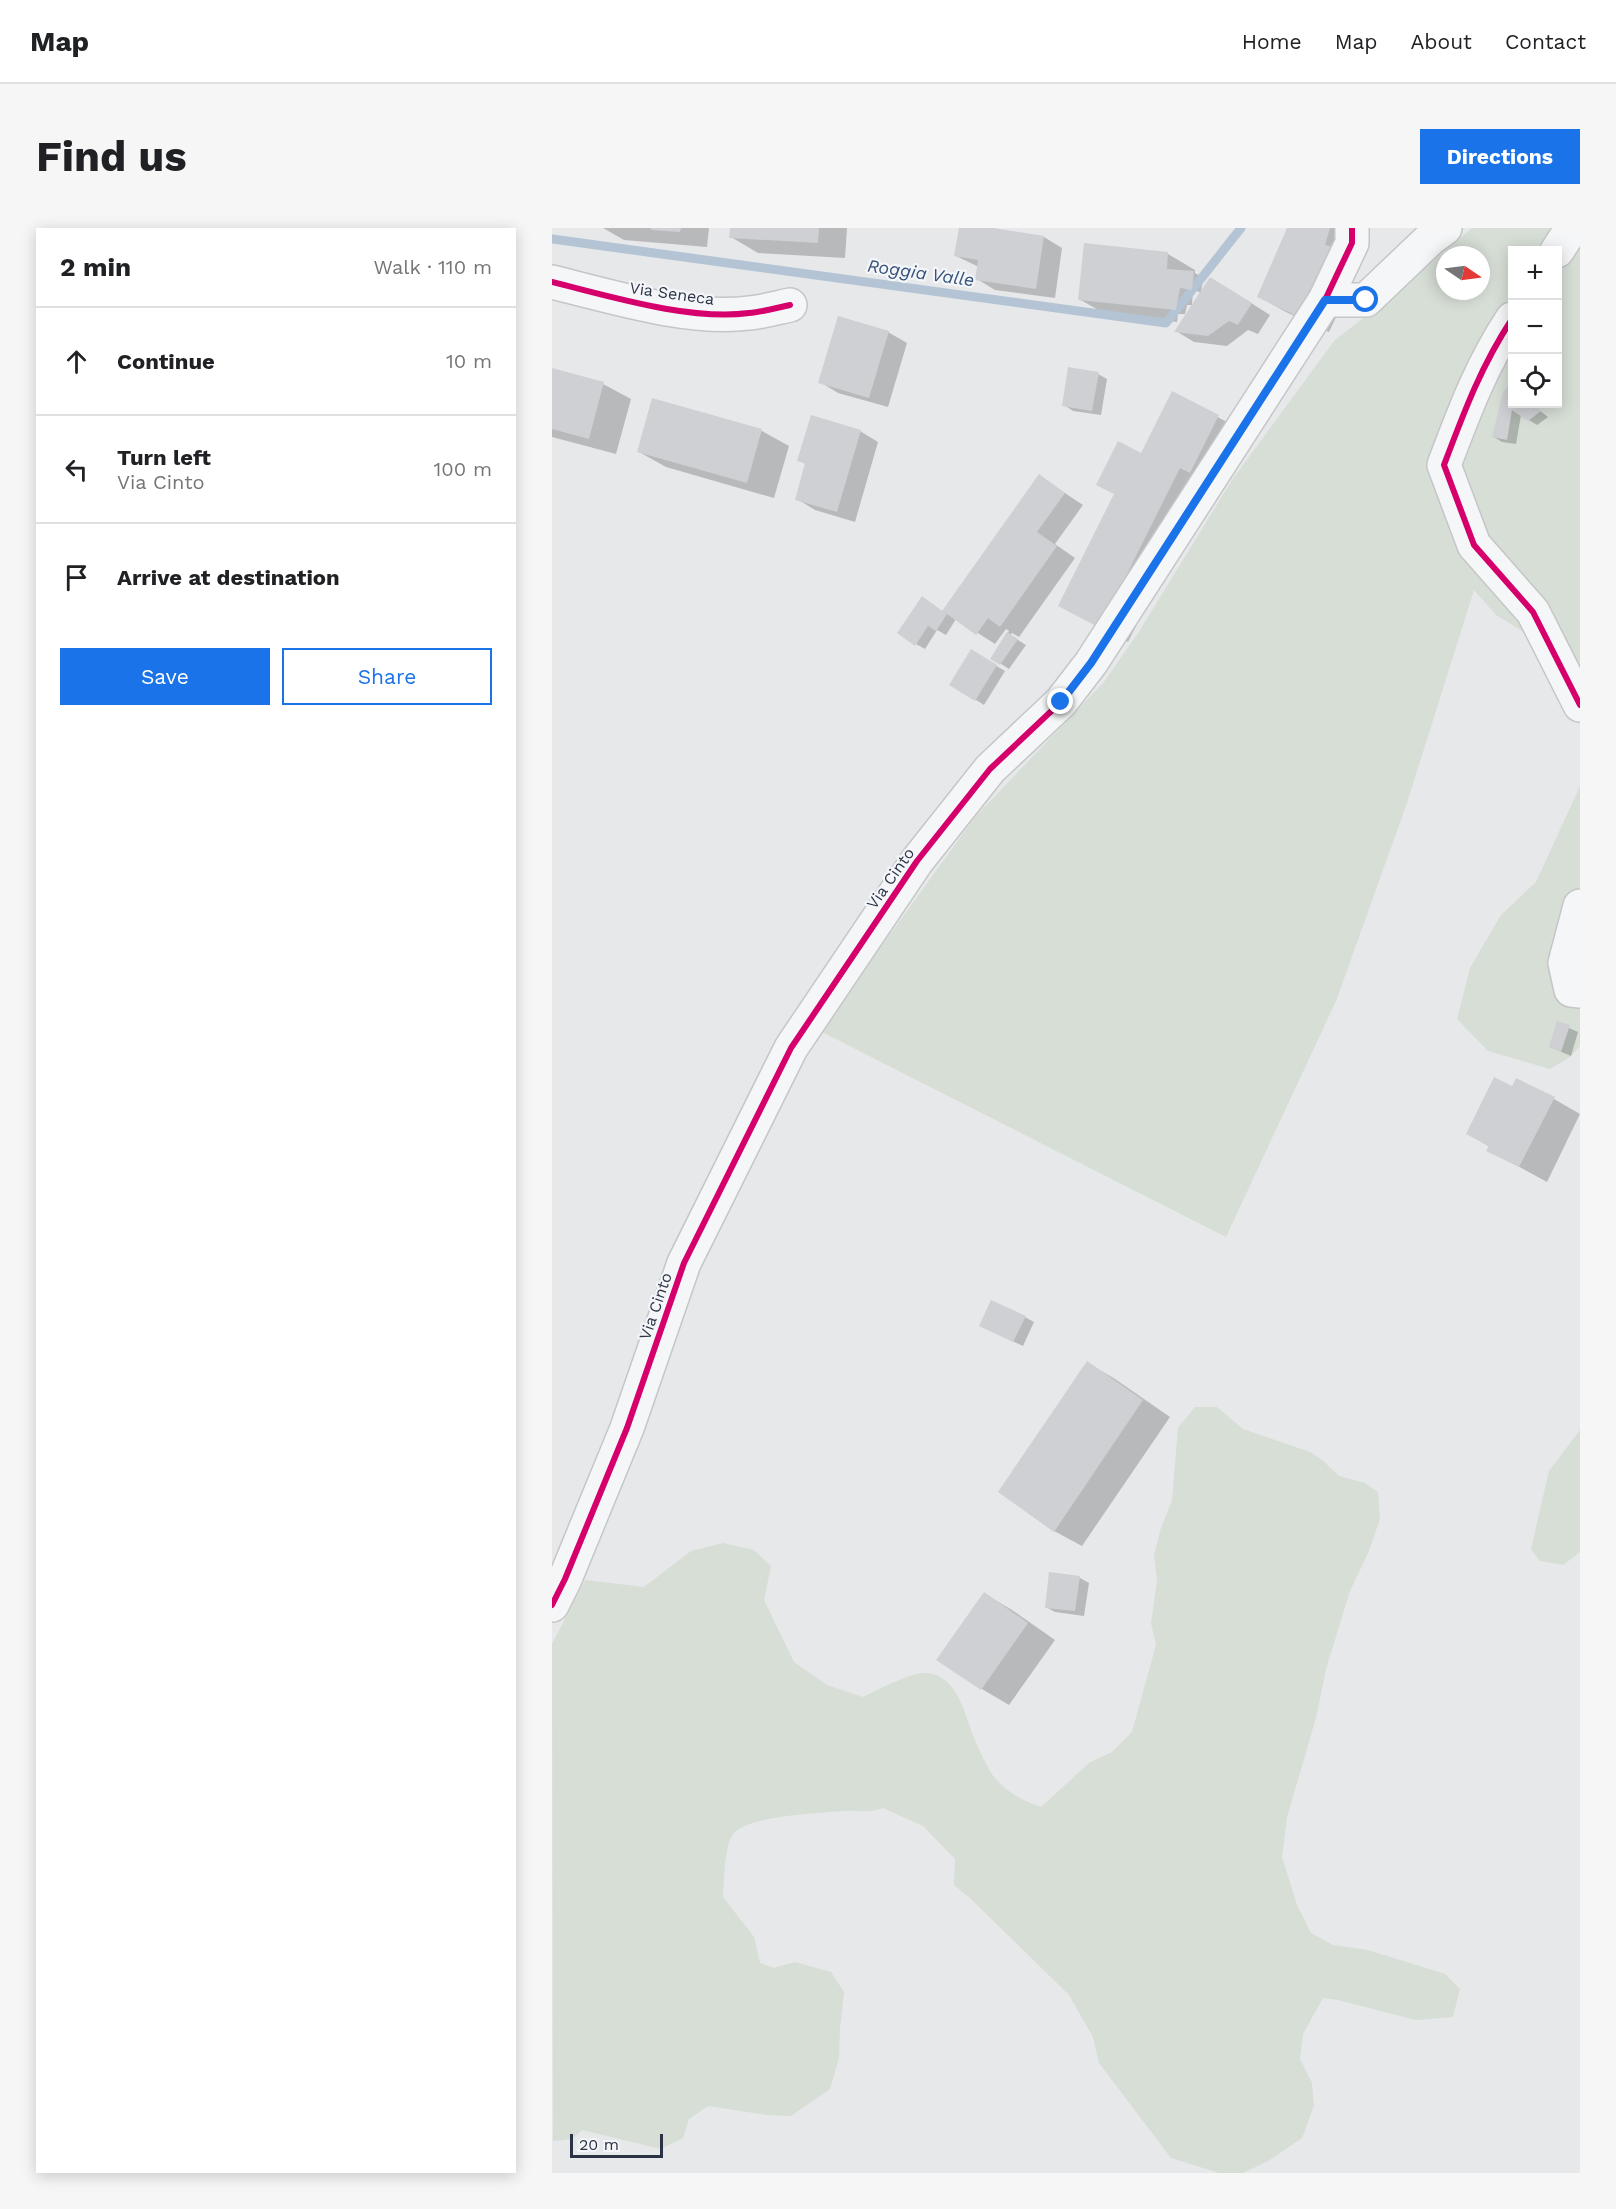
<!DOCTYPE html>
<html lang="en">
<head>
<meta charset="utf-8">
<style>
  body { margin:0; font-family:"Work Sans",sans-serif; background:#f6f6f6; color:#202124 }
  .controls { position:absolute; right:18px; top:18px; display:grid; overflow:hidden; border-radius:0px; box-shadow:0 3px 15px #0003 }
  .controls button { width:54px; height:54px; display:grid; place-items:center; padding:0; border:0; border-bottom:2px solid #e0e0e0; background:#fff; color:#202124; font:30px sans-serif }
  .compass { position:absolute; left:884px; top:18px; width:54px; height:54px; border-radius:50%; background:#fff; box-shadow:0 3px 15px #0003; rotate:103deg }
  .scale { position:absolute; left:18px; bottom:15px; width:93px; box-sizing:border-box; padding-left:6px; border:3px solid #2b3445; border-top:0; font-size:16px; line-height:21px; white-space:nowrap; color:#2b3445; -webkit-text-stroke:4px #f4f6f9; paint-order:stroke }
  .stop { position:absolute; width:18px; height:18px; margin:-14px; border:4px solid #1a73e8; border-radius:50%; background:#fff }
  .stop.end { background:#1a73e8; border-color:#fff; box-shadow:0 2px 6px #0008 }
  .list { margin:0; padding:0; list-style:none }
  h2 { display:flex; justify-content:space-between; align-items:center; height:78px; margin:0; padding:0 24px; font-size:26px }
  h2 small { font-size:20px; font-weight:400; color:#757577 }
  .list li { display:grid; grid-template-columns:39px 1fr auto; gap:18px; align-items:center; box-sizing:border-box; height:108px; padding:0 24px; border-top:2px solid #e0e0e0 }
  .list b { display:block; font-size:22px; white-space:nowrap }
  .list p { margin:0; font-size:20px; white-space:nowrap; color:#757577 }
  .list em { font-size:20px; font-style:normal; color:#757577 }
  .actions { display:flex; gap:12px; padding:18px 24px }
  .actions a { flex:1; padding:14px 0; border:2px solid #1a73e8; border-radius:0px; text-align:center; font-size:21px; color:#1a73e8 }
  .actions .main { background:#1a73e8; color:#fff }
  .icon { flex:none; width:33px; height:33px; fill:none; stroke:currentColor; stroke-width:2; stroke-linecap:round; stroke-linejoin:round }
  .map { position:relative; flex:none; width:1028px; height:1945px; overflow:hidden; border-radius:0px }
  header { display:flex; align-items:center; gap:36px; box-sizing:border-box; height:84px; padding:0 30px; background:#fff; border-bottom:2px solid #e0e0e0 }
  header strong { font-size:28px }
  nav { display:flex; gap:33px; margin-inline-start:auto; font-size:21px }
  .intro { display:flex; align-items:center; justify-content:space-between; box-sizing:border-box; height:144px; padding:0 36px }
  h1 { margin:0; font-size:42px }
  .button { padding:15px 27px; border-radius:0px; background:#1a73e8; color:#fff; font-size:21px; font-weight:700 }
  main { display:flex; gap:36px; padding:0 36px }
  aside { flex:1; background:#fff; border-radius:0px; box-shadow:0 3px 15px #0003 }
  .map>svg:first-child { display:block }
</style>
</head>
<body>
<header>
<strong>Map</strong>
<nav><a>Home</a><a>Map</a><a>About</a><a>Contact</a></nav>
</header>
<div class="intro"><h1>Find us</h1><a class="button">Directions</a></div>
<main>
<aside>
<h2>2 min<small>Walk · 110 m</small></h2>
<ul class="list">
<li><svg class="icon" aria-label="ahead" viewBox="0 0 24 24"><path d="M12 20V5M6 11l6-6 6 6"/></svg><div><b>Continue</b></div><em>10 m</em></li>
<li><svg class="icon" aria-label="left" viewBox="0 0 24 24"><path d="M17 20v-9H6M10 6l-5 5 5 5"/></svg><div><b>Turn left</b><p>Via Cinto</p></div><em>100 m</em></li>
<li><svg class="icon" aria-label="arrive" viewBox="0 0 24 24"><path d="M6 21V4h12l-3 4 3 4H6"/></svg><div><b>Arrive at destination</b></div></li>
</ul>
<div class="actions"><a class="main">Save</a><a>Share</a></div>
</aside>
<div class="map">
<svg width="1028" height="1945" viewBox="0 0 1028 1945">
  <rect width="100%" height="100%" fill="#e6e8ea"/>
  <g fill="#d6ded6" fill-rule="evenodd">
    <path d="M920,0H1028V453L987,413L944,387L922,362L855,575L784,773L674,1009L268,803L423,589L552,454L588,402L680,252L782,113L852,58ZM960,22H1005V176H960ZM893,27H929V63H893Z"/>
    <path d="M1028,558V818L1018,829L998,841L936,823L905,791L918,740L949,687L984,654Z"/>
    <path d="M643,1179H665L691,1201L758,1224L769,1231L787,1248L813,1255L826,1264L828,1291L817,1323L798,1363L774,1441L764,1490L735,1589L730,1629L745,1677L759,1705L781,1717L816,1722L893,1746L908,1761L901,1789L864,1792L786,1772L771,1770L751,1806L748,1831L760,1855L762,1878L750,1910L716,1933L691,1945H667L619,1930L547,1835L541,1809L517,1767L419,1671L402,1657L403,1631L371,1598L331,1580C312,1586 307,1582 290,1583C266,1585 197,1588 182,1605C172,1616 172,1654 171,1669L202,1709L208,1735L222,1740L243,1734L279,1744L292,1764L288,1800L287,1830L278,1861L239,1888L215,1887L156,1878L137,1891L131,1910L109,1921L30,1902L20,1911L1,1913L0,1416L33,1352L92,1359L139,1323L171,1315L202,1322L219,1338L212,1372L242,1434L275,1457L311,1469C325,1462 356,1446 371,1445C403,1444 412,1482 420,1505C425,1517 435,1540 443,1550C455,1565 472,1573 489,1579L537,1535L560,1524L580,1504L604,1417L599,1395L605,1353L602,1327L609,1300L620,1272L626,1200Z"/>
    <path d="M1028,1202V1324L1011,1337L988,1333L979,1321L997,1243Z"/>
  </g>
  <g fill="#0003">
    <path d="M51,0H157L155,19L72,12Z"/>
    <path d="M179,0H295L293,30L206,25L179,9Z"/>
    <path d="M408,0H431L492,9L510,20L503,70L443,62L425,51L427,39L404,28Z"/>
    <path d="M737,0H804L801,31L809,36L777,104L734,84L707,69Z"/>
    <path d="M533,17L616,26L643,42V45L651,50L649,65L641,61L640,77H635L633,86H626L625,94L555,87L527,71Z"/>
    <path d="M677,61L718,87L706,106L696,102L675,118L642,114L624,103Z"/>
    <path d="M336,104L355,115L336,179L286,165L268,154Z"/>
    <path d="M0,142L51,156L79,171L64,226L0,209Z"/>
    <path d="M546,146L555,151L549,187L521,183L512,177Z"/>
    <path d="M960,155V176H979L996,189L985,197L969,187L964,216L950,214L942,209L952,165Z"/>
    <path d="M620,165L694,204L656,255L576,414L508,378L564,267L590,227Z"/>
    <path d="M210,203L237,218L222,270L114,239L87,224Z"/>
    <path d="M308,203L326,214L303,294L263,282L245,271L255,237L247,232Z"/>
    <path d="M487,248L531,277L503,316L523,330L467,409L460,405L458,407L474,417L457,441L440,430L457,403L454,401L443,416L404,391L394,407L385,402L373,421L364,416L379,375L391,384Z"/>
    <path d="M419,423L453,443L432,477L399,456Z"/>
    <path d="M1006,795L1026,804L1019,828L998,819Z"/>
    <path d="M961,860L1002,871L1028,886L995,954L936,922L938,919L916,906Z"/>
    <path d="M473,1089L482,1094L471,1118L437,1102Z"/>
    <path d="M536,1135L563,1151L618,1189L530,1318L502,1303Z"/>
    <path d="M528,1350L537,1355L532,1388L503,1384L494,1379Z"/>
    <path d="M433,1366L460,1382L503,1412L457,1477L430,1461Z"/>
  </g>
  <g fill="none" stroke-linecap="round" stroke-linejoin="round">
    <path stroke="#b4c4d5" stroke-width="9" d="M0,11L614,95L689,0"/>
  </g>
  <g fill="#ced0d3">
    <path d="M99,0H129L128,4L99,2Z"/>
    <path d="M178,0H267L266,15L177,10Z"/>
    <path d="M407,0H441L492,8L484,61L423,52L426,32L402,28Z"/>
    <path d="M735,0H778L773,17L782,19L749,90L705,69Z"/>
    <path d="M532,15L616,24L615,41L642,43L640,62L628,60L624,82L526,72Z"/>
    <path d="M658,49L700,75L686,97L677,93L656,108L622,104Z"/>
    <path d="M286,88L337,103L317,170L266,155Z"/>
    <path d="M516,139L547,144L540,183L510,178Z"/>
    <path d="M0,140L52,154L37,211L0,201Z"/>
    <path d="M960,153V176H979L989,183L976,193L960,182L955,212L940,209L951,164Z"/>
    <path d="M620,163L667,187L638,245L628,240L548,400L506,378L562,266L544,257L566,213L589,225Z"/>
    <path d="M100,170L210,201L195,255L85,224Z"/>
    <path d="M259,187L309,202L285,284L243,272L253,235L245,233Z"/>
    <path d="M487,246L513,265L485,304L505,318L448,399L436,390L424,407L395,386L384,403L376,398L363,418L345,405L370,368L390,383Z"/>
    <path d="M455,404L466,411L448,437L438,431Z"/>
    <path d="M419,421L445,437L423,473L397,457Z"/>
    <path d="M1005,793L1018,797L1009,824L997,819Z"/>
    <path d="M942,849L960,858L964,850L1003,869L967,939L934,923L937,918L914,906Z"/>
    <path d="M439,1072L474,1088L461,1114L427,1098Z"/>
    <path d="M535,1133L591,1172L502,1304L446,1264Z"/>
    <path d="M497,1344L528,1348L523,1383L493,1380Z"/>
    <path d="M432,1364L476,1395L429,1462L384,1432Z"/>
  </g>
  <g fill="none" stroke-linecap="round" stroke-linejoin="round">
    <g stroke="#c4c6c8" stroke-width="36">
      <g id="minor">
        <path d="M1005,23L1020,0"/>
        <path d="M0,54C57,68 138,93 197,85C210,84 224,80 238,77"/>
        <path d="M773,72H814L878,11L893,0"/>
        <path d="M960,91C929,138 912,184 892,237L922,317L981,384L1028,477"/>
        <path d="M1028,678L1013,735L1019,762L1028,763"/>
        <path d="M0,1377L13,1351L75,1200L132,1035L239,820L365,633L438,541L509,474L539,435L773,72L800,15V0"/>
      </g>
    </g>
    <use href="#minor" stroke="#f5f6f7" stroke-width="33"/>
    <g stroke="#f4f6f9" stroke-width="10">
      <g id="cycleway">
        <path d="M0,54C57,68 138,93 197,85C210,84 224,80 238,77"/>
        <path d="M960,91C929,138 912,184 892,237L922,317L981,384L1028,477"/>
        <path d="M0,1377L13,1351L75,1200L132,1035L239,820L365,633L438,541L509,474L539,435L773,72L800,15V0"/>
      </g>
    </g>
    <use href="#cycleway" stroke="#d6006c" stroke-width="6"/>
  </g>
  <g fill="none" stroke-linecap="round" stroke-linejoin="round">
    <path stroke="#1a73e8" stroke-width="8" d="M509,474L539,435L773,72H814"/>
  </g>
  <g text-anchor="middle" stroke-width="4.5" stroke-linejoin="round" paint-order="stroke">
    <g font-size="16" fill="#2b3445" stroke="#f4f6f9">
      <text transform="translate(120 65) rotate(8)" y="6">Via Seneca</text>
      <text transform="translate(338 650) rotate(-55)" y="6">Via Cinto</text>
      <text transform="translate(103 1078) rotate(-71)" y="6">Via Cinto</text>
    </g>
    <g font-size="18" font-style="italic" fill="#34527a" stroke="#f4f6f9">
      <text transform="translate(369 45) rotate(8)" y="6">Roggia Valle</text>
    </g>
  </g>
</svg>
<div class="controls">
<button>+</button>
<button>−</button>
<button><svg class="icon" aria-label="locate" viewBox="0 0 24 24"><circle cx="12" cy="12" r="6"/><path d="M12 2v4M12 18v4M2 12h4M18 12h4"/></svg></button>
</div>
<svg class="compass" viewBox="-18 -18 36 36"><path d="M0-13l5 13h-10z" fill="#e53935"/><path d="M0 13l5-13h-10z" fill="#757577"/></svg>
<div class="scale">20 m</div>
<div class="stop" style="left:814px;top:72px"></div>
<div class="stop end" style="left:509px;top:474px"></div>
</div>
</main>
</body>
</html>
